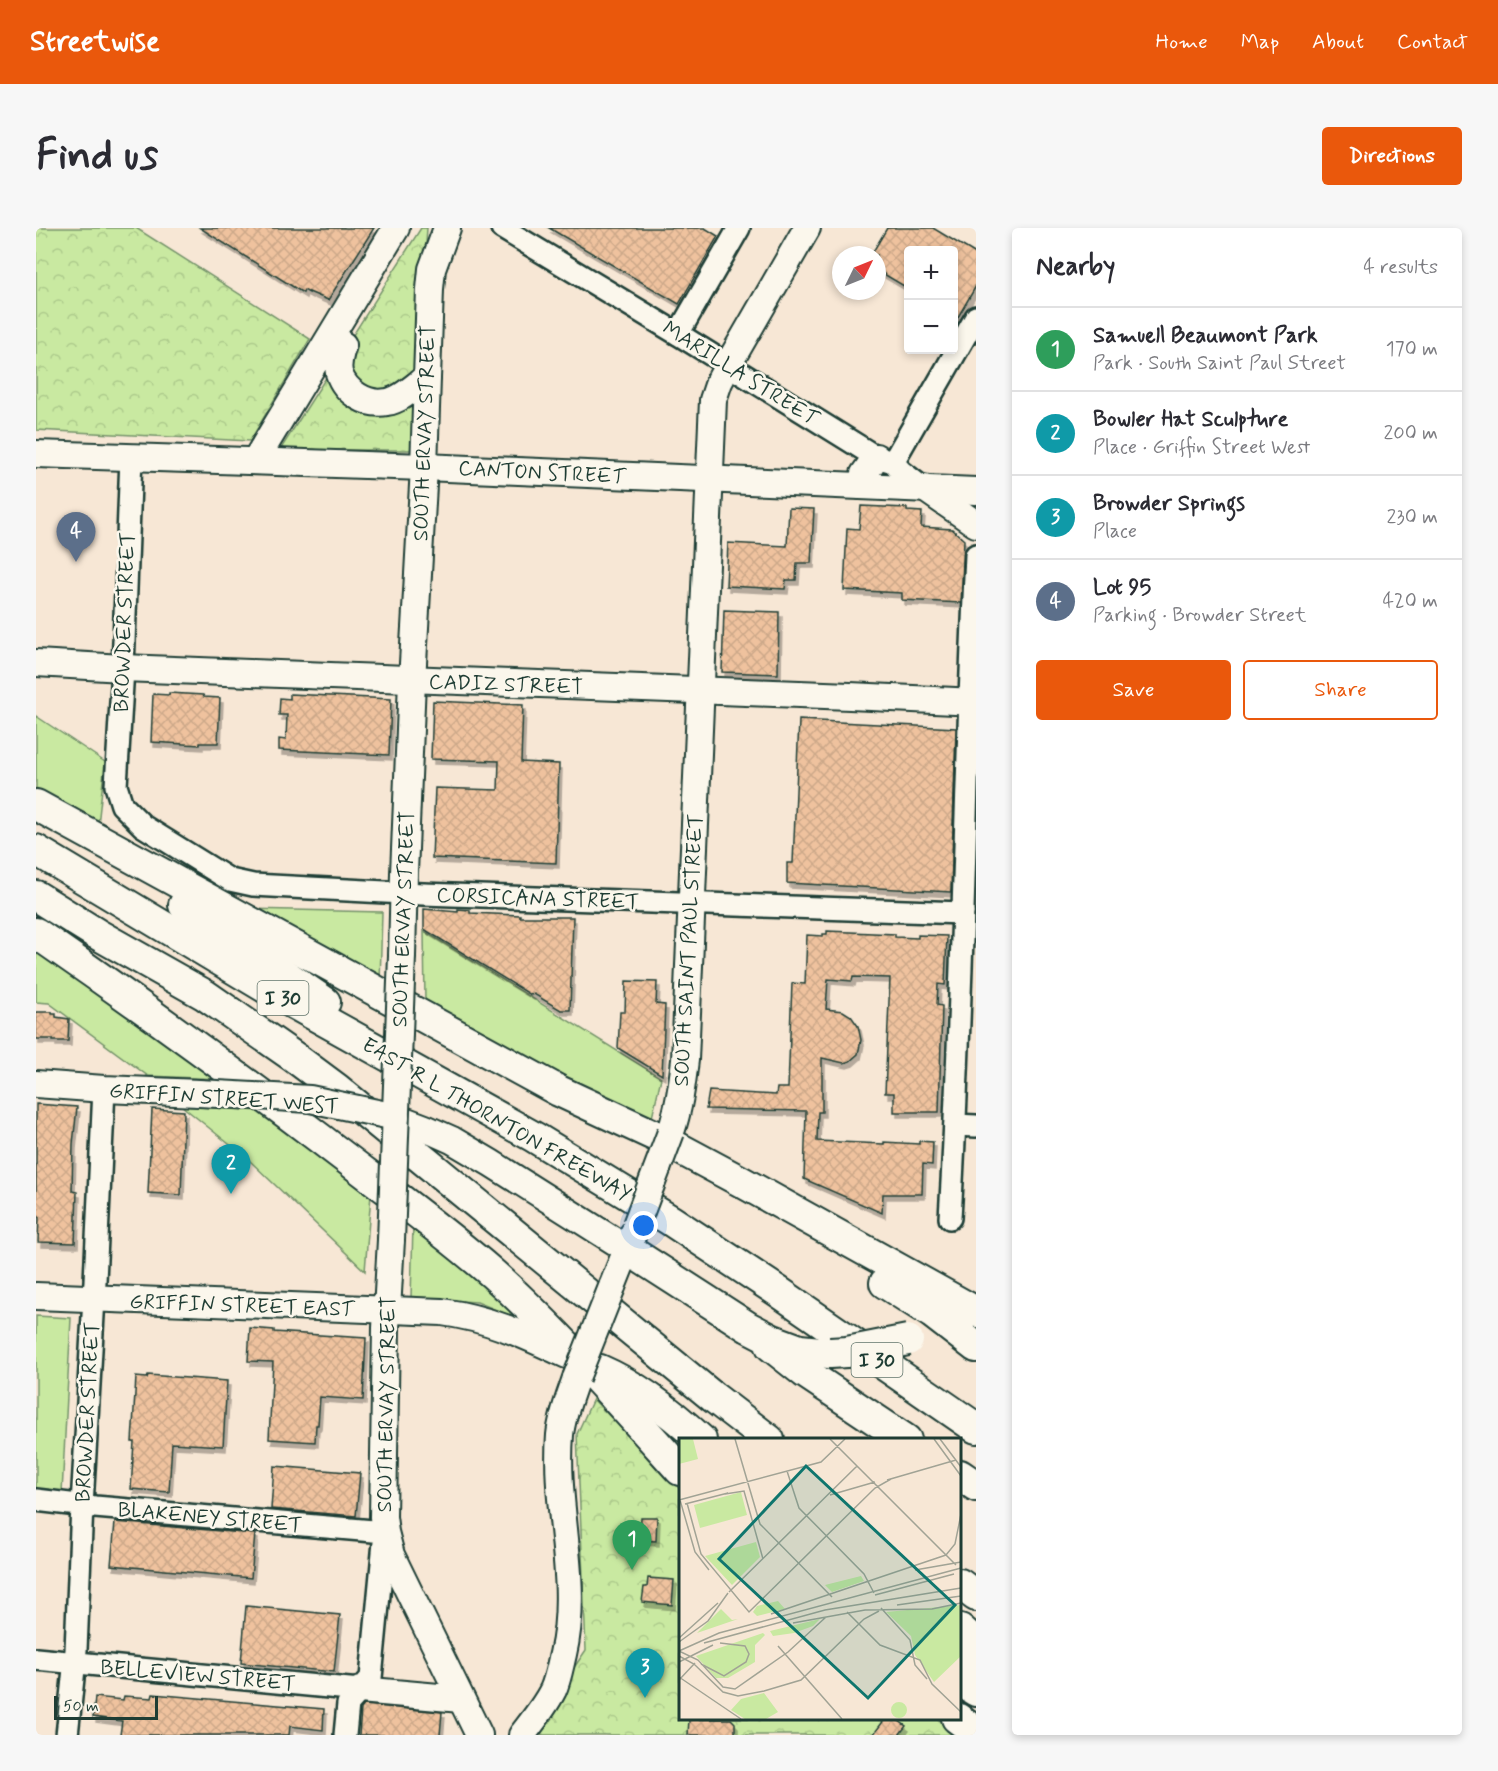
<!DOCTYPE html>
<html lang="en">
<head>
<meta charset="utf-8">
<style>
  body { margin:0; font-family:Mynerve,sans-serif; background:#f7f7f7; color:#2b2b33 }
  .controls { position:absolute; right:18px; top:18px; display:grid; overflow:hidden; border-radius:6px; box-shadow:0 3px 9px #0003 }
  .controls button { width:54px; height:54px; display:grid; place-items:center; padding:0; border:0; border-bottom:2px solid #e1e1e2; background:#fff; color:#2b2b33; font:30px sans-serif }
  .compass { position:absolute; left:796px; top:18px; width:54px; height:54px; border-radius:50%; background:#fff; box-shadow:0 3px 9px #0003; rotate:47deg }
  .scale { position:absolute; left:18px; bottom:15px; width:104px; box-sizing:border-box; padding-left:6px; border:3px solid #1f3d34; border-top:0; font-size:16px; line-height:21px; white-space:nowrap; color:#1f3d34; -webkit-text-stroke:4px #fbf7ec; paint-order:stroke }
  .you { position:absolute; left:608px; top:998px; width:21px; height:21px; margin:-15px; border:4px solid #fff; border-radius:50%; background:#1a73e8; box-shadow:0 0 0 9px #1a73e833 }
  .badge { display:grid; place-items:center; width:39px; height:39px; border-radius:50%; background:#ea580c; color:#fff; font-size:20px; font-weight:700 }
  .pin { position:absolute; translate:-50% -50px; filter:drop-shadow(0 2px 3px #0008) }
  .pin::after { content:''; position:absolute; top:32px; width:21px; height:18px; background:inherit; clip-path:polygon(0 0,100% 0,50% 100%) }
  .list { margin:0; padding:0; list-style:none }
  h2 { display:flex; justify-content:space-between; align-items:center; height:78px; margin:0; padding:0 24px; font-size:26px }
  h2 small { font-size:20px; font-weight:400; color:#7c7c81 }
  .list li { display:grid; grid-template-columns:39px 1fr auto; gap:18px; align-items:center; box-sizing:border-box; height:84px; padding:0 24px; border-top:2px solid #e1e1e2 }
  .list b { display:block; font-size:22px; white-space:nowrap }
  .list p { margin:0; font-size:20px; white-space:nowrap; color:#7c7c81 }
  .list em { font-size:20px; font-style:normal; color:#7c7c81 }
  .actions { display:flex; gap:12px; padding:18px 24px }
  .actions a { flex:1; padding:14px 0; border:2px solid #ea580c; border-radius:6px; text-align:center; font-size:21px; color:#ea580c }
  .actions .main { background:#ea580c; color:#fff }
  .map { position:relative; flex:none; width:940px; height:1507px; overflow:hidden; border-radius:6px }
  header { display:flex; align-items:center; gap:36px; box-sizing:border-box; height:84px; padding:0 30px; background:#ea580c; color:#fff }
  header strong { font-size:28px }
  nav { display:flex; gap:33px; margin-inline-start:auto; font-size:21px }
  .intro { display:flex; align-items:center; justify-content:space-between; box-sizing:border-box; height:144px; padding:0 36px }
  h1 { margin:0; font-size:42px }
  .button { padding:15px 27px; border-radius:6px; background:#ea580c; color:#fff; font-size:21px; font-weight:700 }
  main { display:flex; gap:36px; padding:0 36px }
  aside { flex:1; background:#fff; border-radius:6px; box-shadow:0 3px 9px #0003 }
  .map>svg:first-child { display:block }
</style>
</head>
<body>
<header>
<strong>Streetwise</strong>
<nav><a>Home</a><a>Map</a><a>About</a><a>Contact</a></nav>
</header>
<div class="intro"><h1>Find us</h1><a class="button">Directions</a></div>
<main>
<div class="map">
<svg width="940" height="1507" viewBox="0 0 940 1507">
  <defs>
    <pattern id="park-crowns" width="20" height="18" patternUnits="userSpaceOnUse" patternTransform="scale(1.5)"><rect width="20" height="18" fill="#c9e9a1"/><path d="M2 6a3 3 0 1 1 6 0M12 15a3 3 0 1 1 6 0" fill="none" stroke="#acc98b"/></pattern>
    <pattern id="building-cross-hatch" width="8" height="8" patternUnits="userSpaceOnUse" patternTransform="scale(1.5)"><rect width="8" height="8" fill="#efc29e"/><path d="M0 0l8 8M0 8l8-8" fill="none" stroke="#cca889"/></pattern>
    <filter id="shadow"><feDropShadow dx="3" dy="5" stdDeviation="0" flood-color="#0004"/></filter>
  </defs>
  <rect width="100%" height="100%" fill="#f7e7d5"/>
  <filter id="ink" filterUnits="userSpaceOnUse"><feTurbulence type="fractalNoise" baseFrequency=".0167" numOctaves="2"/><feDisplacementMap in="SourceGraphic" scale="12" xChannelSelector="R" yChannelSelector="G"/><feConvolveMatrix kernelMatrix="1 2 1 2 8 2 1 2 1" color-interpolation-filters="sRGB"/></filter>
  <g filter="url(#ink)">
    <g fill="#c9e9a1" stroke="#74936a" stroke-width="1.5">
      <path d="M0,488L69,534L61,606L0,567Z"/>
      <path d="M209,681L346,684L344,755Z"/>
      <path d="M388,703L625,850L615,894L389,774Z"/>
      <path d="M0,721L184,851L112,848L13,775L0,774Z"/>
      <path d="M146,878L226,883L335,966L329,1043L214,933Z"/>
      <path d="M377,998L460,1065L483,1091L441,1074L375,1070Z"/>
      <path d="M0,1088L35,1090L26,1265L0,1264Z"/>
    </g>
    <g fill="url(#park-crowns)" stroke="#74936a" stroke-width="1.5">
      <path d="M0,0H100L274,111L214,213L0,202Z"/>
      <path d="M385,0H391L377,222H244Z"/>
      <path d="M557,1171L644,1261V1490L902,1491L924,1507H492L550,1422L541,1206Z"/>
    </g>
    <g fill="url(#building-cross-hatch)" stroke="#1f3d34" stroke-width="1.5" filter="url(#shadow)">
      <path d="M164,0H338L292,72L273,64V65L268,62L267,65Z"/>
      <path d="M513,0H669L682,8L643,76Z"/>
      <path d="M851,0H897L940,26V58L918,96V22H873V61L841,42V27H835Z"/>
      <path d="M825,278L871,280V283L886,284L885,299L916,301L928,312L925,375L866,372V365L808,362L811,300L823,301Z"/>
      <path d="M753,280L778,281L775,335H761L760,352H750L749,361L690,358L692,315L751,318Z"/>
      <path d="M688,382L743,384L742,446L686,444Z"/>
      <path d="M133,465L167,467L168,469L184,470L182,515H164V517L115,514L117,466L133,467Z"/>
      <path d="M254,466L355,471L353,527L243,522V511L250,512L251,487H243L244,470L254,471Z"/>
      <path d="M397,473L487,477L485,534L523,536L520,635L396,630L399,560L462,562L463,533L395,531Z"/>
      <path d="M763,492L920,500L915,664L751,655V635H757Z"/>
      <path d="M388,681L422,684V681L434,682V685L484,687V689H537L534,782H525L498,766L495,767L388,701Z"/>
      <path d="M791,703L859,706V709L882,710V707L911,708L909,757L902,756L901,777L906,778L903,884H858V865H849L854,750L817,749L816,753L792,751L790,781L807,783L815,788L822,798L825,812L822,826L814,833L808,835L786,830V884H782L781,913L848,916V914L883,916V913L897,914L896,937L887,936L886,966H847L846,985L768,951L770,883L670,881L673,863L740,867L741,860H752L756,755L769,756L771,707L787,708V706H791Z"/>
      <path d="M590,753L621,754L620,776L629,777L626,847L582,820L584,784H589Z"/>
      <path d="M0,784H16V786H20V789L33,791L32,813H17V811H0Z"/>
      <path d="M0,876L41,879L37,916L36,963L41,964L39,1015L2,1014L3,989H0Z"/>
      <path d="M116,881L148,883L145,967L112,965Z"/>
      <path d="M214,1100L238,1102V1104L330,1110L327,1172L284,1169L282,1197H280L279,1214L233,1211L237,1134L212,1133Z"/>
      <path d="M112,1147L191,1153L187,1218L136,1215L133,1264L95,1261L98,1214H96L100,1149L111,1150Z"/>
      <path d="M238,1238L324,1245L320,1288L235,1281Z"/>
      <path d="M605,1289H621L620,1313L604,1312Z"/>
      <path d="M79,1294L219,1306L215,1350L75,1337Z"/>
      <path d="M612,1350L638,1352L636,1377L606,1374L608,1359H611Z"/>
      <path d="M210,1378L304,1387L298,1444L205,1435Z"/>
      <path d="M117,1466L288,1481L287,1502L254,1498L253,1507H84L86,1493L57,1489L59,1469L87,1472L88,1468L116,1470Z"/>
      <path d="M328,1477L406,1484L404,1507H323L325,1481Z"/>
      <path d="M653,1491H695L699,1495V1507H652Z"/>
      <path d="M849,1491H860L870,1498L863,1507H837Z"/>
    </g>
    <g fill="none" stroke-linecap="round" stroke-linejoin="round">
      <g stroke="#1f3d34" stroke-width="26">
        <g id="minor">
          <path d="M466,0L642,106L840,229L857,234L865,243L887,260"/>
          <path d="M642,106L703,0"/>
          <path d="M95,229L87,440L80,558L86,577L107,598L194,652L217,657L387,666L927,685"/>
          <path d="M857,234L940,89"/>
          <path d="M919,897L940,898"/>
          <path d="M914,990C927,769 929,548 940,327"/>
          <path d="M0,1272L59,1279L349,1304L335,1450L312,1476L309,1507"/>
          <path d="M0,1431L324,1462"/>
          <path d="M31,1507L40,1422L46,1277L59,1053L68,861"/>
        </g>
      </g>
      <g stroke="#1f3d34" stroke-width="30">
        <g id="major">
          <path d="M307,117C304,126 301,135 303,145C309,164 331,178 351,174C365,172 379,158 391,149"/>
          <path d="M0,226L388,239L940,263"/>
          <path d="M219,233L360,0"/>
          <path d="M825,258L828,246L840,229"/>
          <path d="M888,260L940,296"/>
          <path d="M0,435L87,440L814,468L940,474"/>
          <path d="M366,728L368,645L376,453L388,239L394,61L396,41L411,0"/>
          <path d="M0,856L68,861L163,865"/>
          <path d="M360,889L389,900L416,912L455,935L591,1021"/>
          <path d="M635,904C643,880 646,857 649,832L677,172L683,154L692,137L771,0"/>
          <path d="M355,1012L350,1100L347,1289L349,1304L355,1327L443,1507"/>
          <path d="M576,1059L597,1006"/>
          <path d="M0,1068L406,1084C452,1090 489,1107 531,1127"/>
          <path d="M324,1462L425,1471"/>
          <path d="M486,1507C497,1493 509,1478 517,1462C522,1451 524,1438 527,1426C544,1353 518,1281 524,1207C526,1187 534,1168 540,1150"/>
        </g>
      </g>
      <g stroke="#1f3d34" stroke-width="34">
        <g id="highway">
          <path d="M0,577L523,863L622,909L706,954L940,1084"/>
          <path d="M0,622L237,764L498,909L634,992L743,1064L940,1200"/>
          <path d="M0,668L61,706L169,767L258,829L301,861L677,1169L733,1212"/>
          <path d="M148,677L289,774"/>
          <path d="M0,705C97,772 192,841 286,912C343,956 402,998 457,1046C524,1106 584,1175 644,1242"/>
          <path d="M591,1021L712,1099L737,1112L764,1122L794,1125"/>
          <path d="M849,1055L896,1085L940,1119"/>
          <path d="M735,1118L768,1144L870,1212"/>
          <path d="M564,1142C601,1158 635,1184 665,1212"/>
          <path d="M924,1247L940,1258"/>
          <path d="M924,1356L940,1368"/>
          <path d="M924,1401L940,1415"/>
          <path d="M924,1427L940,1439"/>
          <path d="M924,1453L940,1463"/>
          <path d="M921,1490L940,1504"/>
        </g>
      </g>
      <use href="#minor" stroke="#fbf7ec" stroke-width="21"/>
      <use href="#major" stroke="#fbf7ec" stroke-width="26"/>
      <use href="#highway" stroke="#fbf7ec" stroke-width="30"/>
      <g stroke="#1f3d34" stroke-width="30" stroke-linecap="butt">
        <g id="major-bridge">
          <path d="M163,865L274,871L360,889"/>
          <path d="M600,997L635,904"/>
          <path d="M355,1012L366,728"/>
          <path d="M540,1150L576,1059"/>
        </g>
      </g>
      <g stroke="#1f3d34" stroke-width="34" stroke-linecap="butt">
        <path id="highway-bridge" d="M794,1125L811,1124L872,1112"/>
      </g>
      <use href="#major-bridge" stroke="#fbf7ec" stroke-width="26"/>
      <use href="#highway-bridge" stroke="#fbf7ec" stroke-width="30"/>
    </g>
  </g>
  <g text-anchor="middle" stroke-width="5" stroke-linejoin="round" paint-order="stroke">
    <g fill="#fbf7ec" stroke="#61756b" stroke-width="1.5">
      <rect x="221.5" y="753" width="51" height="34" rx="4.5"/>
      <rect x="815.5" y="1115" width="51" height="34" rx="4.5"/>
    </g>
    <g font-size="20" font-weight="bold" fill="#1f3d34">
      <text x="247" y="777">I 30</text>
      <text x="841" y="1139">I 30</text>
    </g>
    <g font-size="21" fill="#1f3d34" stroke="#fbf7ec">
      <text transform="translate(705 145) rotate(32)" y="7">MARILLA STREET</text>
      <text transform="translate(388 205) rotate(-88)" y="7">SOUTH ERVAY STREET</text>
      <text transform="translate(506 244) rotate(3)" y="7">CANTON STREET</text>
      <text transform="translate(88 394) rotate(-88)" y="7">BROWDER STREET</text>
      <text transform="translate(470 456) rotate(2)" y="7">CADIZ STREET</text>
      <text transform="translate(502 670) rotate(2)" y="7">CORSICANA STREET</text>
      <text transform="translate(367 691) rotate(-88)" y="7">SOUTH ERVAY STREET</text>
      <text transform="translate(652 722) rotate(-87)" y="7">SOUTH SAINT PAUL STREET</text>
      <text transform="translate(188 870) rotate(4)" y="7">GRIFFIN STREET WEST</text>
      <text transform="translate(461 891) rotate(30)" y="7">EAST R L THORNTON FREEWAY</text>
      <text transform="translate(206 1077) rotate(2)" y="7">GRIFFIN STREET EAST</text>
      <text transform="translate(350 1176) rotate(-89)" y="7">SOUTH ERVAY STREET</text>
      <text transform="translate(51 1184) rotate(-87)" y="7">BROWDER STREET</text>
      <text transform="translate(174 1289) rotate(5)" y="7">BLAKENEY STREET</text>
      <text transform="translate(162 1447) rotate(5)" y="7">BELLEVIEW STREET</text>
    </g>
  </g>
  <g transform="translate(643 1210)">
    <rect width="282" height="282" fill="#f7e7d5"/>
    <path d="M182,138L185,143L153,154L146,147ZM99,163L106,171L78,178L74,174L78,168ZM42,171L53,182L59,181L18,195ZM141,181L134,188L115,195L94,198L91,193ZM84,195L86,197L76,207V224L49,240H37L17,218ZM85,255L99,274L87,281H66L52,272L62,261ZM212 272a8 8 0 1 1 16 0a8 8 0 1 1-16 0Z" fill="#c9e9a1"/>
    <path d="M0,1H14L19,21L0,26ZM62,54L68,77L21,90L15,67ZM77,104L81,119L53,147L26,118ZM282,167V218L255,244L236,217L232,198L207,174Z" fill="#c9e9a1"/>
    <path fill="none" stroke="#a1a395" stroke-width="1.5" d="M56,1L81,86L153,159M151,1L277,127M255,1L282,38M261,1L282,29M108,33L120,70L185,136L195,155M208,42L277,22M46,56L65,53L84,121M151,57L196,44M0,62L142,24L166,1M1,62L16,114L30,132M8,65L22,116L70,174L196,50L212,41M6,66L49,55M267,117L276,106L282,76M236,132L282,124M50,154L178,28M196,157L275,136M218,167L282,158M202,170L231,202L236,227L248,241M168,174L201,207L241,222L253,246L282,274M92,176L267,117M114,185L186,172L253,171L282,165M0,200L39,165M0,204L29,183L49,155M25,205L146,172L282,150M99,208L163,281M0,213L19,222L44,249L56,251L109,214L147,179M0,213L40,195L282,130M0,218L15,226L44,254L59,258L85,253L122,242L185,181L200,173M0,224L34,207M22,226L45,238L67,224L70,216L66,208L41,205M0,239L62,281M0,242L16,225"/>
    <path fill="#0f766e" fill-opacity="0.15" stroke="#0f766e" stroke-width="3" d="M127,28L276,167L189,260L40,121Z"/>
    <rect width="282" height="282" fill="none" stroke="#1f3d34" stroke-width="3"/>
  </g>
</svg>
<div class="controls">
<button>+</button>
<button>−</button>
</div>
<svg class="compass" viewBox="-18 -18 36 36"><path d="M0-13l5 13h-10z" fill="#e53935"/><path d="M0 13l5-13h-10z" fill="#7c7c81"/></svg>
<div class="scale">50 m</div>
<div class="you"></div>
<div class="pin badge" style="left:596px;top:1342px;background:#2e9e5b">1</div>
<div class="pin badge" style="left:195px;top:966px;background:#0f9aa8">2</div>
<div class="pin badge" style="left:609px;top:1470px;background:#0f9aa8">3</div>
<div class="pin badge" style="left:40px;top:334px;background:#5c6f8a">4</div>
</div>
<aside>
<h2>Nearby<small>4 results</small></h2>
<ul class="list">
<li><span class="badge" style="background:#2e9e5b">1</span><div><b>Samuell Beaumont Park</b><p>Park · South Saint Paul Street</p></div><em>170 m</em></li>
<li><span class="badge" style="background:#0f9aa8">2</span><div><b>Bowler Hat Sculpture</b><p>Place · Griffin Street West</p></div><em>200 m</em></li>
<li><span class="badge" style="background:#0f9aa8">3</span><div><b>Browder Springs</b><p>Place</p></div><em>230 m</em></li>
<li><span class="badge" style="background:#5c6f8a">4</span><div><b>Lot 95</b><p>Parking · Browder Street</p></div><em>420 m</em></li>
</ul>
<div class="actions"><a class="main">Save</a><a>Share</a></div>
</aside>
</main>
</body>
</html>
